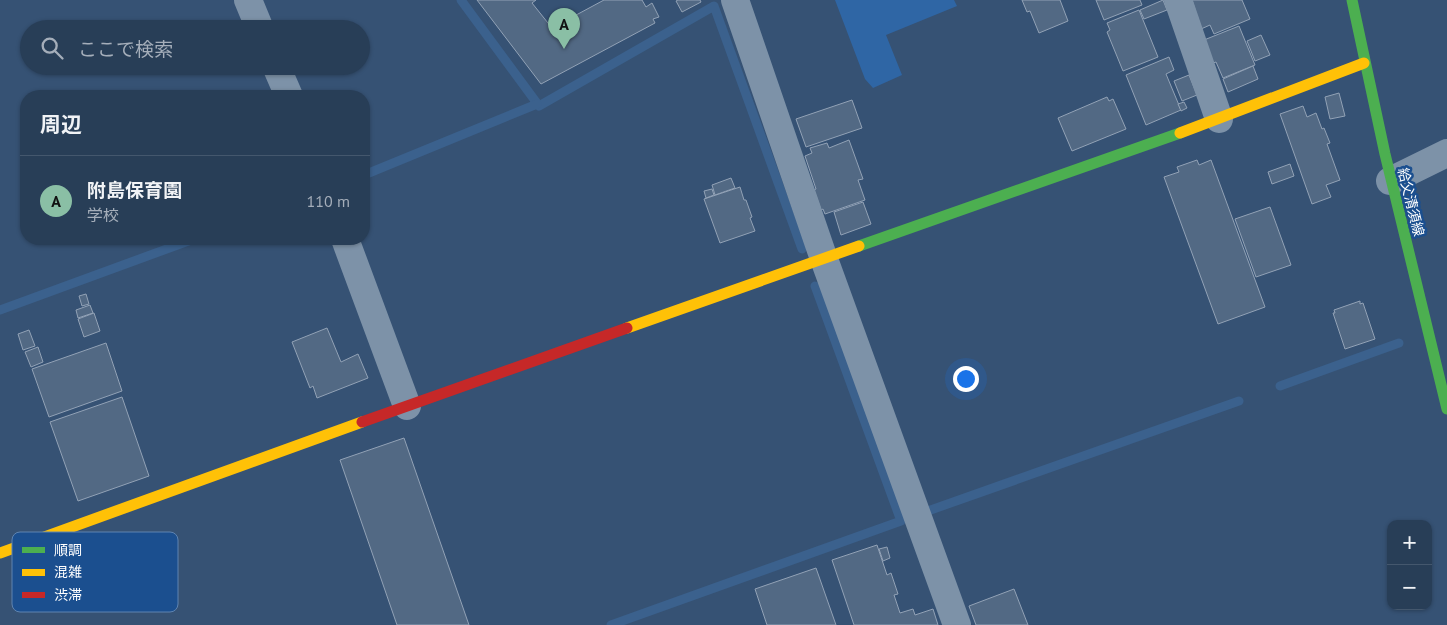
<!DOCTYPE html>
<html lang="ja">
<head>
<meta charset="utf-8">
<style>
  body { margin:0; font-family:"PT Sans","Noto Sans JP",sans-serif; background:#344961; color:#f1f3f6 }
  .controls { position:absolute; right:15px; bottom:15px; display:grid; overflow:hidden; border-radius:10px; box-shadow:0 1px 4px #0004 }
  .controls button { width:45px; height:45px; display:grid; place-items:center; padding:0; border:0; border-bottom:1px solid #44576d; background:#283e57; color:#f1f3f6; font:25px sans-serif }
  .you { position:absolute; left:965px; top:378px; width:18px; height:18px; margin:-12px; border:4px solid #fff; border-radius:50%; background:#1a73e8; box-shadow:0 0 0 8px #1a73e833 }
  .badge { display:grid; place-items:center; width:32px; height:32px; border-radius:50%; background:#8abfa5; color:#111; font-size:16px; font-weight:700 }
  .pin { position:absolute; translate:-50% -41px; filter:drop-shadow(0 1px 2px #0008) }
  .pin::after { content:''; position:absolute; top:26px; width:18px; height:15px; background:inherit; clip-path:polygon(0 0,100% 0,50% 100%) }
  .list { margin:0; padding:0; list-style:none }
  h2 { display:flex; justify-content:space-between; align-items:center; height:65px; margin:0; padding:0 20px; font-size:21px }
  h2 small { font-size:16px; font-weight:400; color:#a5aeba }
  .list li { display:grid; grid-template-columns:32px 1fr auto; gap:15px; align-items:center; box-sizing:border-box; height:90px; padding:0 20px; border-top:1px solid #44576d }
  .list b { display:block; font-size:19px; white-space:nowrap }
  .list p { margin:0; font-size:16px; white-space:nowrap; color:#a5aeba }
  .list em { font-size:16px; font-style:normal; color:#a5aeba }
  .icon { flex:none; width:28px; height:28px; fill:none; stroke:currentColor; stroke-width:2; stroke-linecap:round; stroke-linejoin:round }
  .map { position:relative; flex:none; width:1447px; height:625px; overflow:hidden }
  .search { position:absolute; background:#283e57; box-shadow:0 1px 4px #0004; left:20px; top:20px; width:350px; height:55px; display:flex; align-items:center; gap:12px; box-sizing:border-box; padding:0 18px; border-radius:28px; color:#a5aeba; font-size:19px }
  .panel { position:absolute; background:#283e57; box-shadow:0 1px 4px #0004; left:20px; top:90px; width:350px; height:155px; border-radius:20px }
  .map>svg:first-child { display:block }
</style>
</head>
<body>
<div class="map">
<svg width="1447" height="625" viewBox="0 0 1447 625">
  <rect width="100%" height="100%" fill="#365274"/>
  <path fill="#2f66a5" d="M835,0H954L957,6L886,35L902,75L873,88L865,79Z"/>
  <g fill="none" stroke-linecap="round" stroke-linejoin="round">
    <g stroke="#3b618d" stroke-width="9">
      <path d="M461,0L539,106L714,6L802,249"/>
      <path d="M364,175L537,104"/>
      <path d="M0,310L194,239"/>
      <path d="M1280,386L1399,343"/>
      <path d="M925,512L1239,401"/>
      <path d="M611,625L901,521L815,286"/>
    </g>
  </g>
  <g fill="#526984" stroke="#92a2b6">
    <path d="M477,0H536L532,3L552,28L604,0H642L646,7L652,3L659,17L653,19L655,23L541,84Z"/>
    <path d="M678,0H700L701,2L682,12L676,1Z"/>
    <path d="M1022,0H1060L1068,21L1039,33L1030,11L1027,12Z"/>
    <path d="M1096,0H1140L1142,5L1104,20Z"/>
    <path d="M1163,0L1167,10L1144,19L1140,10Z"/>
    <path d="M1192,0H1242L1250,19L1214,34L1210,25L1201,29Z"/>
    <path d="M1139,10L1158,57L1123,71L1107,32L1110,30L1107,23Z"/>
    <path d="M1239,26L1255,65L1223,78L1216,62L1213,63L1204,40Z"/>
    <path d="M1261,35L1270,55L1255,61L1247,41Z"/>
    <path d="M1169,57L1174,70L1166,74L1181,110L1146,125L1126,75Z"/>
    <path d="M1253,66L1258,79L1228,92L1223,79Z"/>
    <path d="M1189,75L1197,95L1182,101L1174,81Z"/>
    <path d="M1339,93L1345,116L1330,119L1325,97Z"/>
    <path d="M1107,97L1109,101L1113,99L1126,129L1072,151L1058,118Z"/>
    <path d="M852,100L862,128L806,147L796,119Z"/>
    <path d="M1184,102L1187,108L1181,111L1178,104Z"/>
    <path d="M1303,106L1307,117L1316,113L1322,129L1324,128L1330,143L1327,144L1340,180L1326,185L1331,197L1312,204L1280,114Z"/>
    <path d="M849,140L863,179L858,180L865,200L825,214L823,209L821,210L814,190L816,189L805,156L812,153L810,148L827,143L829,148Z"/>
    <path d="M1197,160L1199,165L1211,160L1265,307L1218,324L1164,177L1179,172L1177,167Z"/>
    <path d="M1290,164L1294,176L1272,184L1268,172Z"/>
    <path d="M731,178L735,188L715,195L712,185Z"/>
    <path d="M740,187L744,200H746L752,217L750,218L755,231L720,243L704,199Z"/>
    <path d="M712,189L714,195L706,198L704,191Z"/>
    <path d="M863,202L871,224L841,235L834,212Z"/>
    <path d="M1270,207L1291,265L1256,277L1235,219Z"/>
    <path d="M86,294L89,304L82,306L79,296Z"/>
    <path d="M1360,301V304L1363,303L1375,339L1345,349L1333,313H1335L1334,310Z"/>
    <path d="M90,305L93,313L78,318L76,310Z"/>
    <path d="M94,313L100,331L84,337L78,319Z"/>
    <path d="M327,328L341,362L358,354L368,378L317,398L313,386L310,388L292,342Z"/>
    <path d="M29,330L35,346L23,350L18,334Z"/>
    <path d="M106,343L122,391L49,417L32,369Z"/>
    <path d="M38,347L43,362L31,367L25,352Z"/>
    <path d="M122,397L149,476L78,501L50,422Z"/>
    <path d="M404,438L469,625H397L340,460Z"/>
    <path d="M877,545L887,575L891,573L898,594L894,595L900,613L913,609L915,615L933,609L938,625H854L832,560Z"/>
    <path d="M887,547L890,558L883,561L879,549Z"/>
    <path d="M816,568L836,625H767L755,589Z"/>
    <path d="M1014,589L1028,625H976L969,606Z"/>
  </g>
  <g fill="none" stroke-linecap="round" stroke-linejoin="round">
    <g stroke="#7d92a8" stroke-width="28">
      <path d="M248,0L260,29"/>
      <path d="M735,0L824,259L957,625"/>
      <path d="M1178,0L1219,119"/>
      <path d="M276,66L289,96"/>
      <path d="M1390,181L1447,153"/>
      <path d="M345,239L407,406"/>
    </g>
    <g stroke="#4caf50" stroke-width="11">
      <path d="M1352,0L1385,154L1447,409"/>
      <path d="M859,246L1180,133"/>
    </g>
    <g stroke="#ffc107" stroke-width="11">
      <path d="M1180,133L1364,63"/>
      <path d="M627,328L859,246"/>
      <path d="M0,553L362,422"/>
    </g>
    <path stroke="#c62828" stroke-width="11" d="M362,422L627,328"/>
  </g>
  <g text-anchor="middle" stroke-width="5" stroke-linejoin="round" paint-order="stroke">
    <g font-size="14" fill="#fff" stroke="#1b4f8f">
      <text transform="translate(1411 202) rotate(76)" y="5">給父清須線</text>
    </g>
  </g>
  <rect x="12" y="532" width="166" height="80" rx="8" fill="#1b4f8f" stroke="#5f84b1" stroke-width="1"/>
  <rect x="22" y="547" width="23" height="6" fill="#4caf50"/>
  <rect x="22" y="569" width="23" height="7" fill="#ffc107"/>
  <rect x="22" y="592" width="23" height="6" fill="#c62828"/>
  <g font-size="14" fill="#fff">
    <text x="54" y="555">順調</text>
    <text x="54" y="577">混雑</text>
    <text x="54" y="600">渋滞</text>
  </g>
</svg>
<div class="controls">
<button>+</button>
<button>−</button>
</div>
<div class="you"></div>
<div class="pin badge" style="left:564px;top:49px">A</div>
<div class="search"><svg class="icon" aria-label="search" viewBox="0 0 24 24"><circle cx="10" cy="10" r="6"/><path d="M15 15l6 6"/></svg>ここで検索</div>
<section class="panel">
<h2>周辺<small></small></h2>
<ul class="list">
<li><span class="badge">A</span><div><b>附島保育園</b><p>学校</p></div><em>110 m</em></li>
</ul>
</section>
</div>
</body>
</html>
